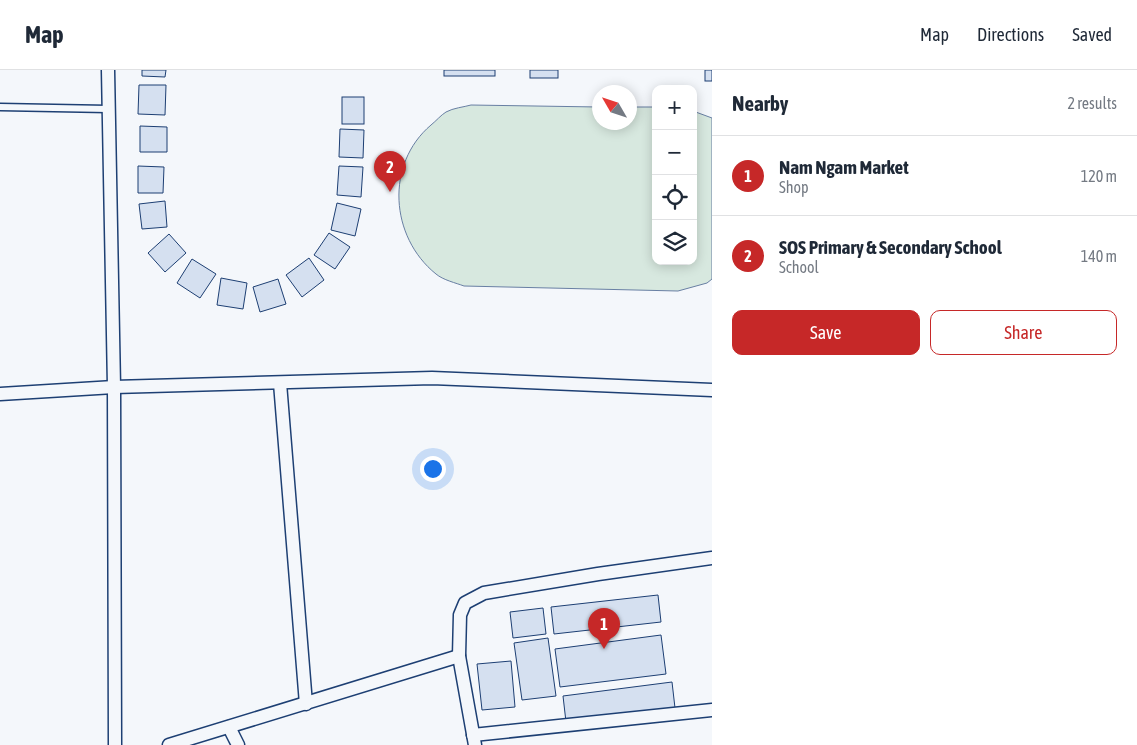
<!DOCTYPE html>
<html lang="en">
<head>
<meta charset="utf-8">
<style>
  body { margin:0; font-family:"Asap Condensed",sans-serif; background:#f2f2f3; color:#1f2937 }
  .controls { position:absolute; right:15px; top:15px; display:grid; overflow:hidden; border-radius:10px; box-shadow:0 2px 12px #0003 }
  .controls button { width:45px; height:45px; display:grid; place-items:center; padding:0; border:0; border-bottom:1px solid #e0e1e3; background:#fff; color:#1f2937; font:25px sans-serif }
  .compass { position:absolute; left:592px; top:15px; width:45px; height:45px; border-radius:50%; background:#fff; box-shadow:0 2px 12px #0003; rotate:309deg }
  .you { position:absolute; left:432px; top:398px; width:18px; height:18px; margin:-12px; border:4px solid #fff; border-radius:50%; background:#1a73e8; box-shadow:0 0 0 8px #1a73e833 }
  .badge { display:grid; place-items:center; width:32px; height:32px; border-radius:50%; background:#c62828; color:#fff; font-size:16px; font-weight:700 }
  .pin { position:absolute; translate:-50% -41px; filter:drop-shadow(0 1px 2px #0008) }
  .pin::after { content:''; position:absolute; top:26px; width:18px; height:15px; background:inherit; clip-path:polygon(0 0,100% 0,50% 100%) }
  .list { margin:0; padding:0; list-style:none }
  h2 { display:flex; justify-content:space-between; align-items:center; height:65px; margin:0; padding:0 20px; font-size:21px }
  h2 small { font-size:16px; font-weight:400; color:#747a83 }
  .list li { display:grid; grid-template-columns:32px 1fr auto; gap:15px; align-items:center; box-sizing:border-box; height:80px; padding:0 20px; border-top:1px solid #e0e1e3 }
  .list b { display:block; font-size:19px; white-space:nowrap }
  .list p { margin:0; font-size:16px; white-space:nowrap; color:#747a83 }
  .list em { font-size:16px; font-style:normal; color:#747a83 }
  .actions { display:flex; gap:10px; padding:15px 20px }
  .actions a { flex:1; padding:11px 0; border:1px solid #c62828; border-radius:10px; text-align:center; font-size:18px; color:#c62828 }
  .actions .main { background:#c62828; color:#fff }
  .icon { flex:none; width:28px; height:28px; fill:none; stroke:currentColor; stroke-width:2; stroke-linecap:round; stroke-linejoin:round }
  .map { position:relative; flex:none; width:712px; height:675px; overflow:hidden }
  header { display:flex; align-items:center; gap:30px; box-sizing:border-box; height:70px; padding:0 25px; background:#fff; border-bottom:1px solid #e0e1e3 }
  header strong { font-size:24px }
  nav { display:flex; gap:28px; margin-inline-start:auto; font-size:18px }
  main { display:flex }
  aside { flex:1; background:#fff }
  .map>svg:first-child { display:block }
</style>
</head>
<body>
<header>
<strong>Map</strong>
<nav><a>Map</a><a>Directions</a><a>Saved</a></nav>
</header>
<main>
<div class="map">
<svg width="712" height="675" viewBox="0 0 712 675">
  <rect width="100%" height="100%" fill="#f4f7fb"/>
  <path fill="#d7e8df" stroke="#687fa3" d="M471,35L599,37L600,52H630V37H656V191H693V41L712,48V209L707,213L678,221L464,216C456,213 443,210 436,204C390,167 385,94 431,55C436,51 441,45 446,42C453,38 464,37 471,35Z"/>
  <g fill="#d5e0f0" stroke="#1d3f73">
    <path d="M142,0H166L165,7L142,6Z"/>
    <rect x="444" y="0" width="51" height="6"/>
    <rect x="530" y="0" width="28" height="8"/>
    <rect x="705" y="0" width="7" height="11"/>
    <path d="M139,15H166L165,45L138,44Z"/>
    <rect x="342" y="27" width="22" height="27"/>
    <path d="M140,56L167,57V82H140Z"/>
    <path d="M340,59L364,60L363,88L339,87Z"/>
    <path d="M138,96L164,97L163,123H138Z"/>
    <path d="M339,96L363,97L361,127L337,125Z"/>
    <path d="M165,131L167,157L142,159L139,134Z"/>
    <path d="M337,133L361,139L355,166L331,160Z"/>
    <path d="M329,163L350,177L335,199L314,185Z"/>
    <path d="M169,164L186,183L165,202L148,183Z"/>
    <path d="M309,188L324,210L302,227L286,205Z"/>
    <path d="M192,189L216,204L200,228L177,213Z"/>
    <path d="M221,208L247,213L243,239L217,235Z"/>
    <path d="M278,209L286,234L260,242L253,217Z"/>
    <path d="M658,525L661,552L554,564L551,537Z"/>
    <path d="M543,538L546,564L513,568L510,542Z"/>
    <path d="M661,565L666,604L560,617L555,579Z"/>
    <path d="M548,568L556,626L522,630L514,573Z"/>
    <path d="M511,591L515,637L482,640L477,594Z"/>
    <path d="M672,612L675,638L566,652L563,626Z"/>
  </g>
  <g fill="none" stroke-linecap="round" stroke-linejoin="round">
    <g stroke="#1d3f73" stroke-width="9">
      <path id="service" d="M0,37L108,39"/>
    </g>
    <g stroke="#1d3f73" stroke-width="15">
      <g id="minor">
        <path d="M108,0L114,317L115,675"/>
        <path d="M280,313L306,634"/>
        <path d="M0,324L114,317L432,308L712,320"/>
        <path d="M229,657L238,675"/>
        <path d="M473,665L712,640"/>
        <path d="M169,675L459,586"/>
        <path d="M475,675L459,586L460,545L465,533L484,523L598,504L712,488"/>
      </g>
    </g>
    <use href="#service" stroke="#f4f7fb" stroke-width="6"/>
    <use href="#minor" stroke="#f4f7fb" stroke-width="12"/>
  </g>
</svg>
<div class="controls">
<button>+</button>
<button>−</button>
<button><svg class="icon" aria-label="locate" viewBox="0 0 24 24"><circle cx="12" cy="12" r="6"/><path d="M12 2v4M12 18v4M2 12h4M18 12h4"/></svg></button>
<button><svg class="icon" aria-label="layers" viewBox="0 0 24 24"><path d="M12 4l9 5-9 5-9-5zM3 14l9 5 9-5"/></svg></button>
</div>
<svg class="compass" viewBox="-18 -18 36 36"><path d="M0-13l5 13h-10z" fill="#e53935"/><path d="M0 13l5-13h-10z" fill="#747a83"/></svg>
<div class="you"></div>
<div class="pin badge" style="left:604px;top:579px">1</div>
<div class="pin badge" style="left:390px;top:122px">2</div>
</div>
<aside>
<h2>Nearby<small>2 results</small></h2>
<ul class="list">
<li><span class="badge">1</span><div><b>Nam Ngam Market</b><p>Shop</p></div><em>120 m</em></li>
<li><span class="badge">2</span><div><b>SOS Primary &amp; Secondary School</b><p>School</p></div><em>140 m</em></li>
</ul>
<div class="actions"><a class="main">Save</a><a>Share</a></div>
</aside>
</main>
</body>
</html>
